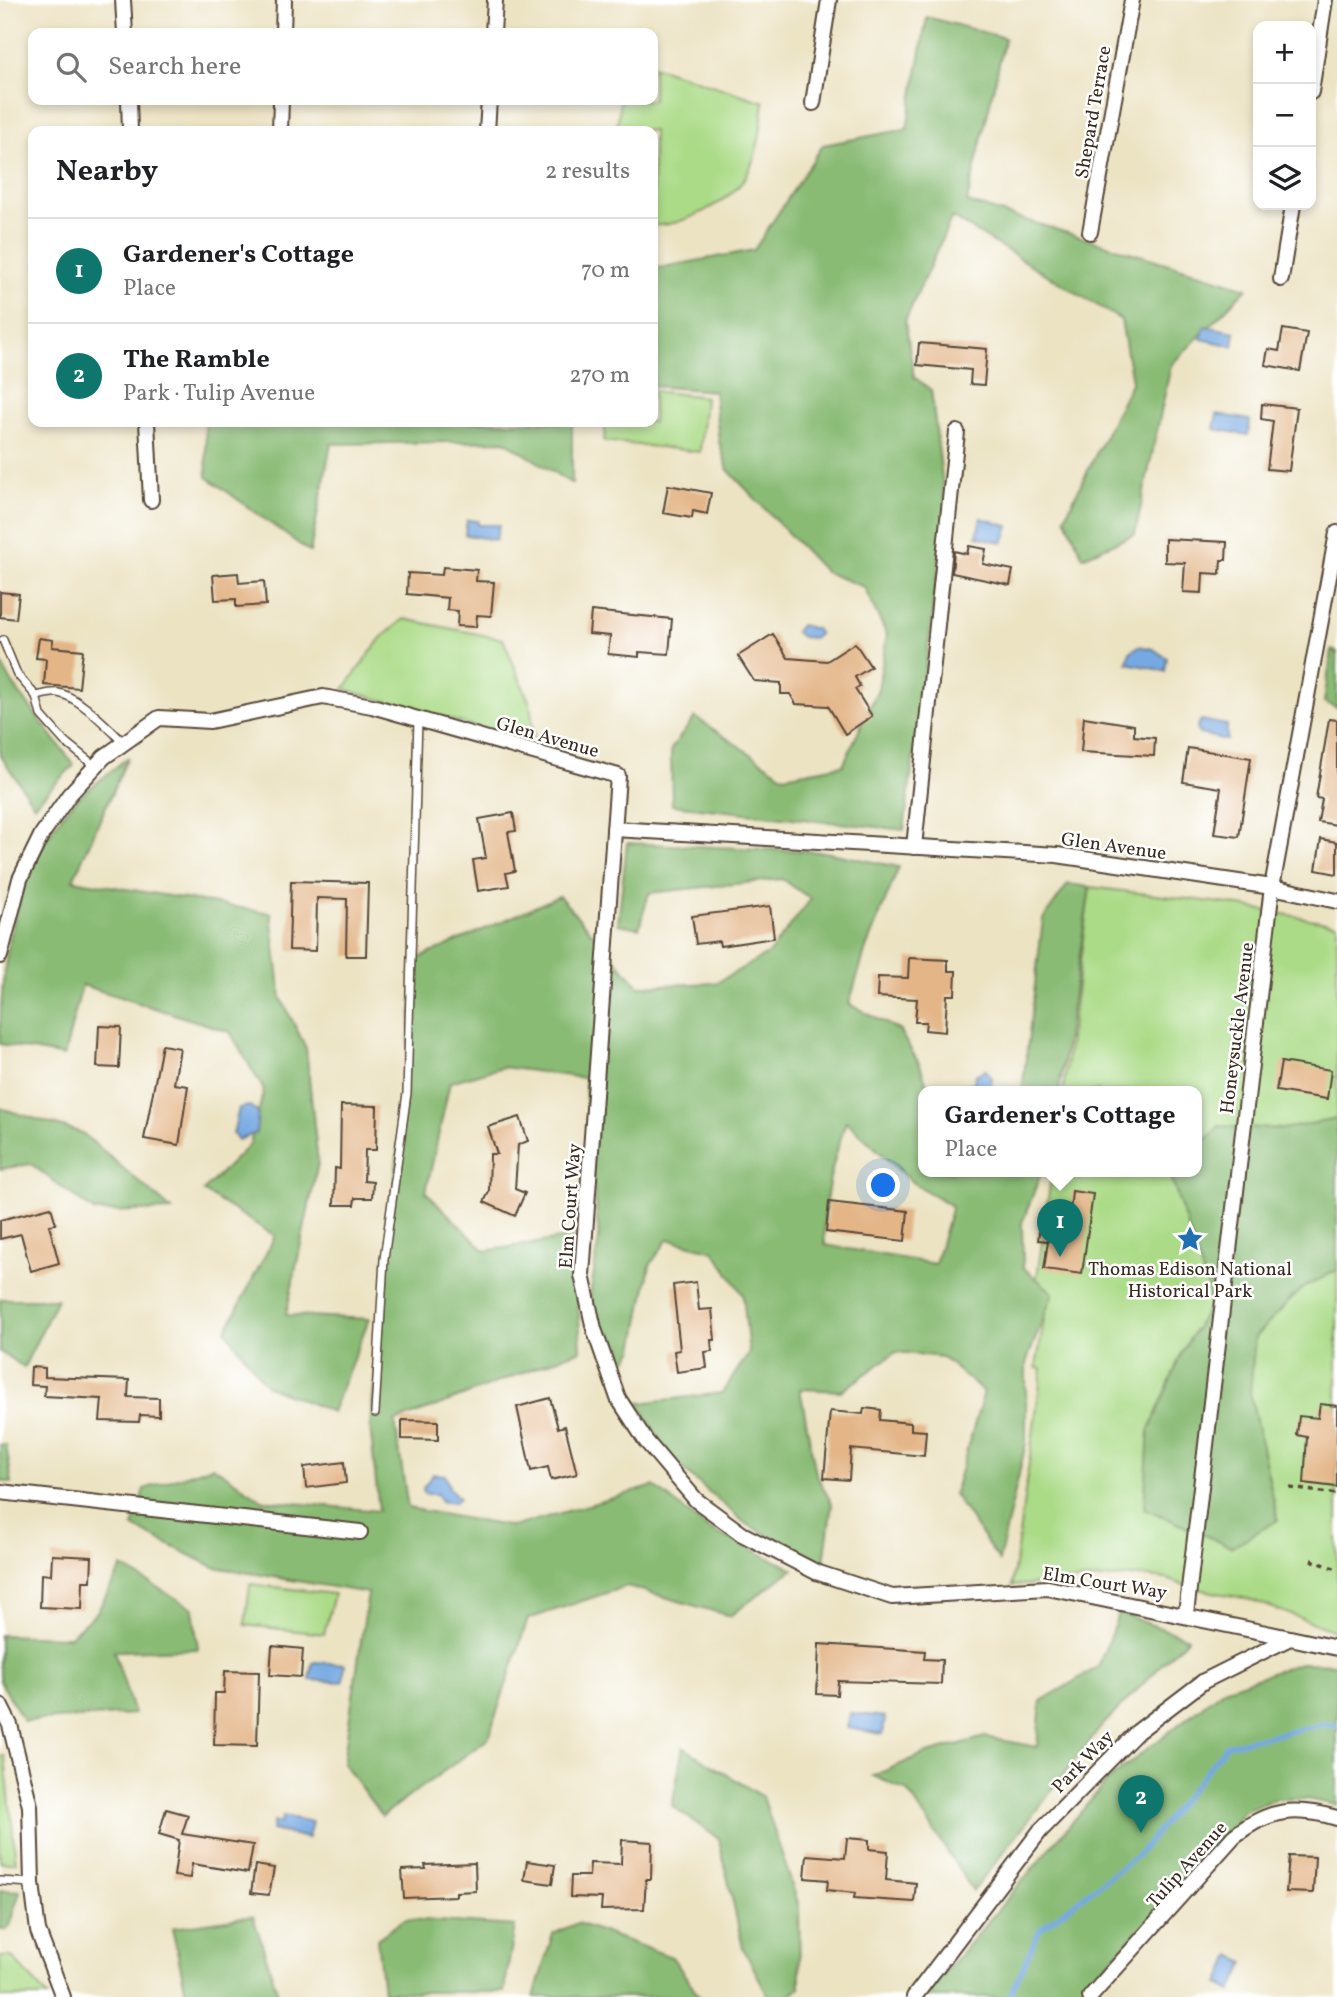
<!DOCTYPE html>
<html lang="en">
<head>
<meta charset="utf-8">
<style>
  body { margin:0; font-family:Vollkorn,serif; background:#f2f2f2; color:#202124 }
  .controls { position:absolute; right:21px; top:21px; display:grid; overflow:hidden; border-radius:14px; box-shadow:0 4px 10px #0003 }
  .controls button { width:63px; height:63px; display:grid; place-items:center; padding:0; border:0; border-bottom:2px solid #e0e0e0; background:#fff; color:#202124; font:35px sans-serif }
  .you { position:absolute; left:884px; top:1186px; width:24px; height:24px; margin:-18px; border:5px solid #fff; border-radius:50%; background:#1a73e8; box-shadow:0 0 0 10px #1a73e833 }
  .badge { display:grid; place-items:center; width:46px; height:46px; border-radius:50%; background:#0f766e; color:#fff; font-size:23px; font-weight:700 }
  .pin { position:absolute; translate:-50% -58px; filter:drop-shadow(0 2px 4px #0008) }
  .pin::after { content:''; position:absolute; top:37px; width:24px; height:21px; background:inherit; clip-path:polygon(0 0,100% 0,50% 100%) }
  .popup { position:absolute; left:918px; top:1086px; width:284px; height:91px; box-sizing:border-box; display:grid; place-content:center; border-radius:14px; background:#fff; filter:drop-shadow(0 2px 5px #0005); font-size:23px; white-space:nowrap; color:#757577 }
  .popup b { font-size:26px; color:#202124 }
  .popup::after { content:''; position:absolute; left:50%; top:100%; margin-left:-14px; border:14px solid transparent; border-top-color:#fff }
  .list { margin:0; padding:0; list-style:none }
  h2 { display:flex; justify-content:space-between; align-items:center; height:91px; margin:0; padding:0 28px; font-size:30px }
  h2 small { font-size:23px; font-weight:400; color:#757577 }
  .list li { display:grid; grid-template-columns:46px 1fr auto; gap:21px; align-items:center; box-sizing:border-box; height:105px; padding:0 28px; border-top:2px solid #e0e0e0 }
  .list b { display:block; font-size:26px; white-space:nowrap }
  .list p { margin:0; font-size:23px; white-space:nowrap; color:#757577 }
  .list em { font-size:23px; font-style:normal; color:#757577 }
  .icon { flex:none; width:38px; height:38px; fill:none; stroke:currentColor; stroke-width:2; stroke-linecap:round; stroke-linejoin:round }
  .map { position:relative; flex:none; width:1337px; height:1997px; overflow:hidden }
  .search { position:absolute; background:#fff; box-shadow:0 4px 10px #0003; left:28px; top:28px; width:630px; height:77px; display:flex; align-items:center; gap:18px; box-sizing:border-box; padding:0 24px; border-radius:14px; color:#757577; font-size:26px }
  .panel { position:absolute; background:#fff; box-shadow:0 4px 10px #0003; left:28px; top:126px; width:630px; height:301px; border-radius:14px }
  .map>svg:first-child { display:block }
</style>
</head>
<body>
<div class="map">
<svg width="1337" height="1997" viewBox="0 0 1337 1997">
  <rect width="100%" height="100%" fill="#fff"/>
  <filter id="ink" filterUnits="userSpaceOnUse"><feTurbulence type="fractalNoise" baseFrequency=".0143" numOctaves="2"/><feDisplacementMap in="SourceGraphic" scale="14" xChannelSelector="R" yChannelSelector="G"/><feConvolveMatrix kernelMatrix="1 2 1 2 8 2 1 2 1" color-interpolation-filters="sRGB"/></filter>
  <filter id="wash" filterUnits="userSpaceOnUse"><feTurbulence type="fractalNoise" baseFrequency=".00686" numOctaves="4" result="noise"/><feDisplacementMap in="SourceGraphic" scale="28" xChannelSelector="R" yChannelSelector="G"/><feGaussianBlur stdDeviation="1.57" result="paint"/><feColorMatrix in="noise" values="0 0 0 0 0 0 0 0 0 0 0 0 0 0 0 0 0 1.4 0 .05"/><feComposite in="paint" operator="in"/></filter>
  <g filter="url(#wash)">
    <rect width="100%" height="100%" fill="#ece3c3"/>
    <g fill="#acdb88" stroke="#748253" stroke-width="2">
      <path d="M653,66L764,102C761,126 759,154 746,176C732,201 681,227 653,225V131H617L620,100H653Z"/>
      <path d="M653,391L705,397L700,452L604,441L606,422H653Z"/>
      <path d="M404,619L503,639L530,704L535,744L344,689L381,638Z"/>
      <path d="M1090,887L1229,904L1337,924V1632L1249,1599L1192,1588L1167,1579L1137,1576L1012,1586L1042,1369L1036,1368L1046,1308L1033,1306L1052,1171H1196V1091H1063Z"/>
      <path d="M250,1584L334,1594L324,1634L245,1625Z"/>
      <path d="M5,1756L16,1862H0V1757Z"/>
      <path d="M0,1957H12L48,1997H0Z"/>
    </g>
    <g fill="#89bb74" stroke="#627249" stroke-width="2" fill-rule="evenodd">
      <path d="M927,17L1005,38L967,202L1247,288L1171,365L1135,534L1083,557L1065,517L1132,381L1121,320L952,217L905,321L914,377L931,390L946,509L904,830L672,805L671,749L695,717L784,776L843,765L878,689L887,635L864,587L825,572L728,470L719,442L714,391L653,386V269L754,250L823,145L907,129Z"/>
      <path d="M205,422H572V484L505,441L331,444L310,552L207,477Z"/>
      <path d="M1332,650L1337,652V708L1324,702Z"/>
      <path d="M0,661L12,683L74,765L34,805L0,755Z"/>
      <path d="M128,757L73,880L271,913L281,998L306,1048L318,1163L286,1315L369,1319L332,1412L267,1386L226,1331L275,1236L203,1191L250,1144L264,1090L230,1032L82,985L64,1056L0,1044C0,966 13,883 60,818C75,797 108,775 128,757Z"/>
      <path d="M627,843L825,852L899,867L866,948L849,1004L899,1030L920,1065L929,1091H923V1171H1042L1022,1223L1023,1267L1053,1293L1026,1363V1443L999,1561L954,1494L984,1392L942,1357L896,1352L842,1391L800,1389L816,1474L832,1504L824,1562L746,1524L671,1459L639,1403L722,1393L749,1353L743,1295L714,1251L668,1239L650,1265L634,1349L619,1371L590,1297L599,1239L584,1078L503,1067L450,1082L426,1192L485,1251L574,1237L581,1350L395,1422L408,1508L512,1527L654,1486L708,1529L793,1569L730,1616L627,1586L528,1619L488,1739L382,1816L343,1763L368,1593L214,1567L133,1527L144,1489L213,1466L262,1500L379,1511L370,1426L417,959L559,896L639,986L716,983L769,953L811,899L782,879L649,893L639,928L618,924ZM846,1121L913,1183L952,1206L935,1264L825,1245C821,1202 833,1162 846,1121Z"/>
      <path d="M1068,884L1090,887L1059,1091H1022L1043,919Z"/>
      <path d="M0,1108L82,1133L172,1210L95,1212L31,1164L0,1169Z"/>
      <path d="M1337,1119V1270L1300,1290L1255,1337L1250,1393L1278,1520L1231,1547L1144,1508L1149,1431L1182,1352L1212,1301L1171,1177L1176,1171H1196L1197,1150L1219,1126L1282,1129Z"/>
      <path d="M0,1299H57L24,1367L0,1352Z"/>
      <path d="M0,1444L6,1445L12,1483L0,1481Z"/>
      <path d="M122,1567L193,1608L198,1649L114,1651L134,1714L24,1721L0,1681V1635L69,1637L97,1612Z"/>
      <path d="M1119,1613L1188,1638L1102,1726L973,1891L908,1791L873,1776L924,1754L985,1737L1037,1747L1041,1701L1098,1667Z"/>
      <path d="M1300,1663L1337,1664V1805L1306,1799H1276L1244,1811L1216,1850L1075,1997H924L1107,1781L1224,1689Z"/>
      <path d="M683,1747L763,1797L799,1906L800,1988L785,1997H769L743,1948L719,1839L672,1806Z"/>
      <path d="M0,1890L20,1891L8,1929H0Z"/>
      <path d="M253,1916L279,1997H187L172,1928Z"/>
      <path d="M405,1919L515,1926L504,1992H383L377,1939Z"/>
      <path d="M577,1923L672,1957L700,1997H534L553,1934Z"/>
    </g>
    <g fill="#76a9e2" stroke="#586a80" stroke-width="2">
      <path d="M1205,326L1235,332L1233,346L1201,339Z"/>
      <path d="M1217,414L1250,420L1248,435L1214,429Z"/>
      <path d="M981,518L1009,526L1003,543L977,536Z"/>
      <path d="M467,520L478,521V525H499L496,540L465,535Z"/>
      <path d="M801,625L816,629L819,634L813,638L802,637L795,632Z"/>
      <path d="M1139,646L1153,649L1167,658L1165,671L1127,663L1130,652Z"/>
      <path d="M1201,720L1227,725V740L1199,734L1197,727Z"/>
      <path d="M986,1070L992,1078L990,1091H972L968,1084L974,1083L975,1075Z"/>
      <path d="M250,1106L258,1113L256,1133L238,1140L233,1134L239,1108Z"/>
      <path d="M433,1474L445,1475L450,1489L459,1498L455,1503L440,1501L437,1494H424L423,1488Z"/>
      <path d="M313,1662L345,1664L343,1682L310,1680Z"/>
      <path d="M850,1713L885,1717L883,1734L847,1728Z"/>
      <path d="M283,1816L312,1822L308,1838L272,1830L274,1821L281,1823Z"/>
      <path d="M1231,1955L1245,1962L1232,1991L1219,1984Z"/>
    </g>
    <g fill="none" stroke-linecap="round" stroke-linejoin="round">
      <path stroke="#76a9e2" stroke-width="5" d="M1009,1997L1040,1929L1138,1855L1227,1745L1325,1724L1337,1726"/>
    </g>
    <g id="blocks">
      <g fill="#e3b587">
        <path d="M1283,329L1307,333L1300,371L1265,365L1268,349L1279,351Z"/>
        <path d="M919,343L987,349L984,385L970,384L971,370L917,365Z"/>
        <path d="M1262,404L1297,408L1289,471L1267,469L1273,421L1261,419Z"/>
        <path d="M668,485L711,493L707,514L693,511L692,518L663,513Z"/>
        <path d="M1165,539L1227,542L1226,560H1221L1220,574L1203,573L1202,593L1183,592L1185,563L1165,562Z"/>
        <path d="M969,546L986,549L983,564L1013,570L1010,585L952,573L954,551L967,554Z"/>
        <path d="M443,567L477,570L476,581L494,582L491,616L477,615L476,627L457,626L458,611L447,610L448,598L407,594L408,573L442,575Z"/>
        <path d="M238,573L239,583L264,581L266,605L236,607V599L215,600L213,575Z"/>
        <path d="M0,592L19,594L16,619L0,617Z"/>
        <path d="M591,611L672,619L669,654L639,652V657L608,654L610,636L589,634Z"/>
        <path d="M773,634L788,658L827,661L855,643L871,667L855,677L860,686L855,689L872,716L845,734L828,706L796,704L790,694H781V683L754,681L738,656Z"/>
        <path d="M39,638L53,640L52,647L83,650L79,688L44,685L46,659L36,658Z"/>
        <path d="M1084,717L1134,725V736L1155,738L1154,756L1081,752Z"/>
        <path d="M1329,719L1337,720V825L1318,822L1322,799L1316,798Z"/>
        <path d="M1188,748L1251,758L1239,837L1214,834L1221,788L1183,782Z"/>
        <path d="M513,813L516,831L508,832L515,871L506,873L509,886L478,891L473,860L486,858L479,819Z"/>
        <path d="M1321,839L1337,842V874L1316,870Z"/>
        <path d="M291,881L368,883L366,956H346L347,899L317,898L316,951L289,950Z"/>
        <path d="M770,906L774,938L720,946L719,941L696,944L692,916Z"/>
        <path d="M909,958L948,960V971H956L955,995H947L945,1032L925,1030L926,1022H915L917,999L877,997L878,977L908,978Z"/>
        <path d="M99,1026L121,1027L119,1068L97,1067Z"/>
        <path d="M162,1045L180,1048L174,1084L188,1086L179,1145L144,1139Z"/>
        <path d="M1281,1062L1331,1070L1327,1099L1276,1091Z"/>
        <path d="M341,1105L377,1106L376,1150H365L364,1181L373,1182L372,1198H355L354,1205H334L335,1168L340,1169Z"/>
        <path d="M520,1117L528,1141L518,1145L515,1189L525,1193L515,1216L484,1202L489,1192L490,1154H497L488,1127Z"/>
        <path d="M1072,1191L1093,1194L1082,1274L1044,1269L1048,1241L1038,1240L1042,1210L1070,1213Z"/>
        <path d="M829,1202L908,1211L905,1241L826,1232Z"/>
        <path d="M51,1207L56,1224L49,1225L59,1263L31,1271L21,1234L0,1239V1220Z"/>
        <path d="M696,1282L699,1310L712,1309L715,1340H711L712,1351L705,1352L707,1368L677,1372L674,1351L680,1350L673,1285Z"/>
        <path d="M31,1367L45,1368V1377L129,1380L128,1397L159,1398V1416L140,1415L139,1422L100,1421L102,1399L44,1396L45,1386L30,1385Z"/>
        <path d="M550,1398L558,1428L565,1426L577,1474L551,1480L548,1467L531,1471L517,1407Z"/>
        <path d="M1320,1404L1337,1406V1487L1304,1483L1307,1437L1297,1435L1299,1416L1318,1418Z"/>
        <path d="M864,1408L881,1410L880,1420L911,1423V1430L926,1431L924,1456L851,1449L849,1480L824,1478L830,1411L863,1414Z"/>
        <path d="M402,1420L438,1421V1440L402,1439Z"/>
        <path d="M344,1462L346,1483L306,1488L304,1467Z"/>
        <path d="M52,1555L92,1557L91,1581H83L82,1609L40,1607L41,1574L51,1575Z"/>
        <path d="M819,1644L925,1651L924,1659L942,1660L941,1684L838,1681L837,1695L817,1694Z"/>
        <path d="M272,1646L303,1649L301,1677L270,1675Z"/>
        <path d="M225,1671L259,1672L257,1746L214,1745L215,1693H224Z"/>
        <path d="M166,1809L188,1815L182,1834L253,1845L248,1873L192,1864L190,1878L174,1876L179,1840L159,1834Z"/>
        <path d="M847,1838L869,1840V1849L888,1851L886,1880L916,1883L914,1902L854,1898L855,1893L827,1890L828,1880L805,1878L807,1855L845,1858Z"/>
        <path d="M622,1840L652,1842L651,1879H646L644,1909L601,1910L602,1898L570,1897L571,1876H589L590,1863L621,1864Z"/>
        <path d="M1289,1856L1315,1857L1313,1893L1286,1892Z"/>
        <path d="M527,1861L555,1865L552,1884L524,1880Z"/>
        <path d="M475,1863L476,1891L456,1892V1896L404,1898L402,1870L426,1869L425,1865Z"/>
        <path d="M255,1865L274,1868L269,1895L251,1893Z"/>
      </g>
    </g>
  </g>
  <g filter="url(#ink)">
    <use href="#blocks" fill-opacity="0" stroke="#564637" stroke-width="2"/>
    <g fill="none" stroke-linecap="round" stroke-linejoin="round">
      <g stroke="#564637" stroke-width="10">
        <g id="service">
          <path d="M3,640L17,674L36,696L41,715L64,741L95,766"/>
          <path d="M36,696C43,695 51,692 58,693C78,696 109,728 124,743"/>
          <path d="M375,1413L384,1259L407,1093L418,720"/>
          <path d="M0,1881L31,1883"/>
        </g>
      </g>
      <g stroke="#564637" stroke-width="18">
        <g id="minor">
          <path d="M123,0L125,33"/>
          <path d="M283,33L284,0"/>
          <path d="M493,33L495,0"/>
          <path d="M1311,92L1325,0"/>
          <path d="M129,100L130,131"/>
          <path d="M813,103L829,0"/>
          <path d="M280,131L281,100"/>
          <path d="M487,131L489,100"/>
          <path d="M1090,232L1132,0"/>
          <path d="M1281,279L1293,205"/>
          <path d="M147,422L151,500"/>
          <path d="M614,829L1057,855L1272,887L1337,901"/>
          <path d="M914,847L957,432"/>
          <path d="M0,956L20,879L42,834L69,795L104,757L159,718L210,721L323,697L372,706L618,776L582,1275L594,1329L618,1398L646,1441L696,1500L742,1534L816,1572L892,1597L1048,1588L1290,1638"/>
          <path d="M0,1492L360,1532"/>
          <path d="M1186,1614L1272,887L1337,533"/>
          <path d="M0,1705L10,1725L30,1806L32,1883L38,1931L63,1997"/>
          <path d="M914,1997L1040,1831L1137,1732L1204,1681L1290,1638L1337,1648"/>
          <path d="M1090,1997L1234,1836C1269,1809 1295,1806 1337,1818"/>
        </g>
      </g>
      <g stroke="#564637" stroke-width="3.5" stroke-dasharray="5 5" stroke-linecap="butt">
        <path d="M1290,1488L1337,1494"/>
        <path d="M1311,1560L1337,1569"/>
      </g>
      <use href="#service" stroke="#fff" stroke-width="7"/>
      <use href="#minor" stroke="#fff" stroke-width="14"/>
    </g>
  </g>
  <defs>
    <g id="sight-bare" transform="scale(2.1)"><path d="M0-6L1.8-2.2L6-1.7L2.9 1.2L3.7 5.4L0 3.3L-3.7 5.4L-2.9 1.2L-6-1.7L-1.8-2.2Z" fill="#1f6fb2" stroke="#fff" stroke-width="2.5" paint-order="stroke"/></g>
  </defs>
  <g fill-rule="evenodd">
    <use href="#sight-bare" x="1190" y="1239"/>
  </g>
  <g text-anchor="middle" stroke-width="5" stroke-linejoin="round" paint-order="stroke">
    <g font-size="19" fill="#3b2a1e" stroke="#fff">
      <text transform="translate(1092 112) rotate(-80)" y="7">Shepard Terrace</text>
      <text transform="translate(548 736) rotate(16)" y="7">Glen Avenue</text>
      <text transform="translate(1114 845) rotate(8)" y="7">Glen Avenue</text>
      <text transform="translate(1236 1028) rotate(-83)" y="7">Honeysuckle Avenue</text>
      <text transform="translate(569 1206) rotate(-86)" y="7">Elm Court Way</text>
      <text transform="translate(1105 1582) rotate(9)" y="7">Elm Court Way</text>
      <text transform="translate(1082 1761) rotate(-46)" y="7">Park Way</text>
      <text transform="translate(1186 1864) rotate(-48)" y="7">Tulip Avenue</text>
    </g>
    <g font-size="19" fill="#3b2a1e" stroke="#fff">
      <text x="1190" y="1275">Thomas Edison National<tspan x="1190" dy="22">Historical Park</tspan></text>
    </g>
  </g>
</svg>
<div class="controls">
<button>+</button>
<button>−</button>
<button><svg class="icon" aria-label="layers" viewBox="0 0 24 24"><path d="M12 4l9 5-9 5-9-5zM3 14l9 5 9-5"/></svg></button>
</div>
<div class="you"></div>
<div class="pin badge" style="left:1060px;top:1257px">1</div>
<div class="popup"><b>Gardener's Cottage</b>Place</div>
<div class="pin badge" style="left:1141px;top:1833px">2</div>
<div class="search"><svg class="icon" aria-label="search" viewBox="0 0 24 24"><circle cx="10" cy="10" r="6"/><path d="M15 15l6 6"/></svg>Search here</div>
<section class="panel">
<h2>Nearby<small>2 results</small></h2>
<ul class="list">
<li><span class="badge">1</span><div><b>Gardener's Cottage</b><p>Place</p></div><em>70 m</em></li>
<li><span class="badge">2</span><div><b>The Ramble</b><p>Park · Tulip Avenue</p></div><em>270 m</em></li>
</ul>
</section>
</div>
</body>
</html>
